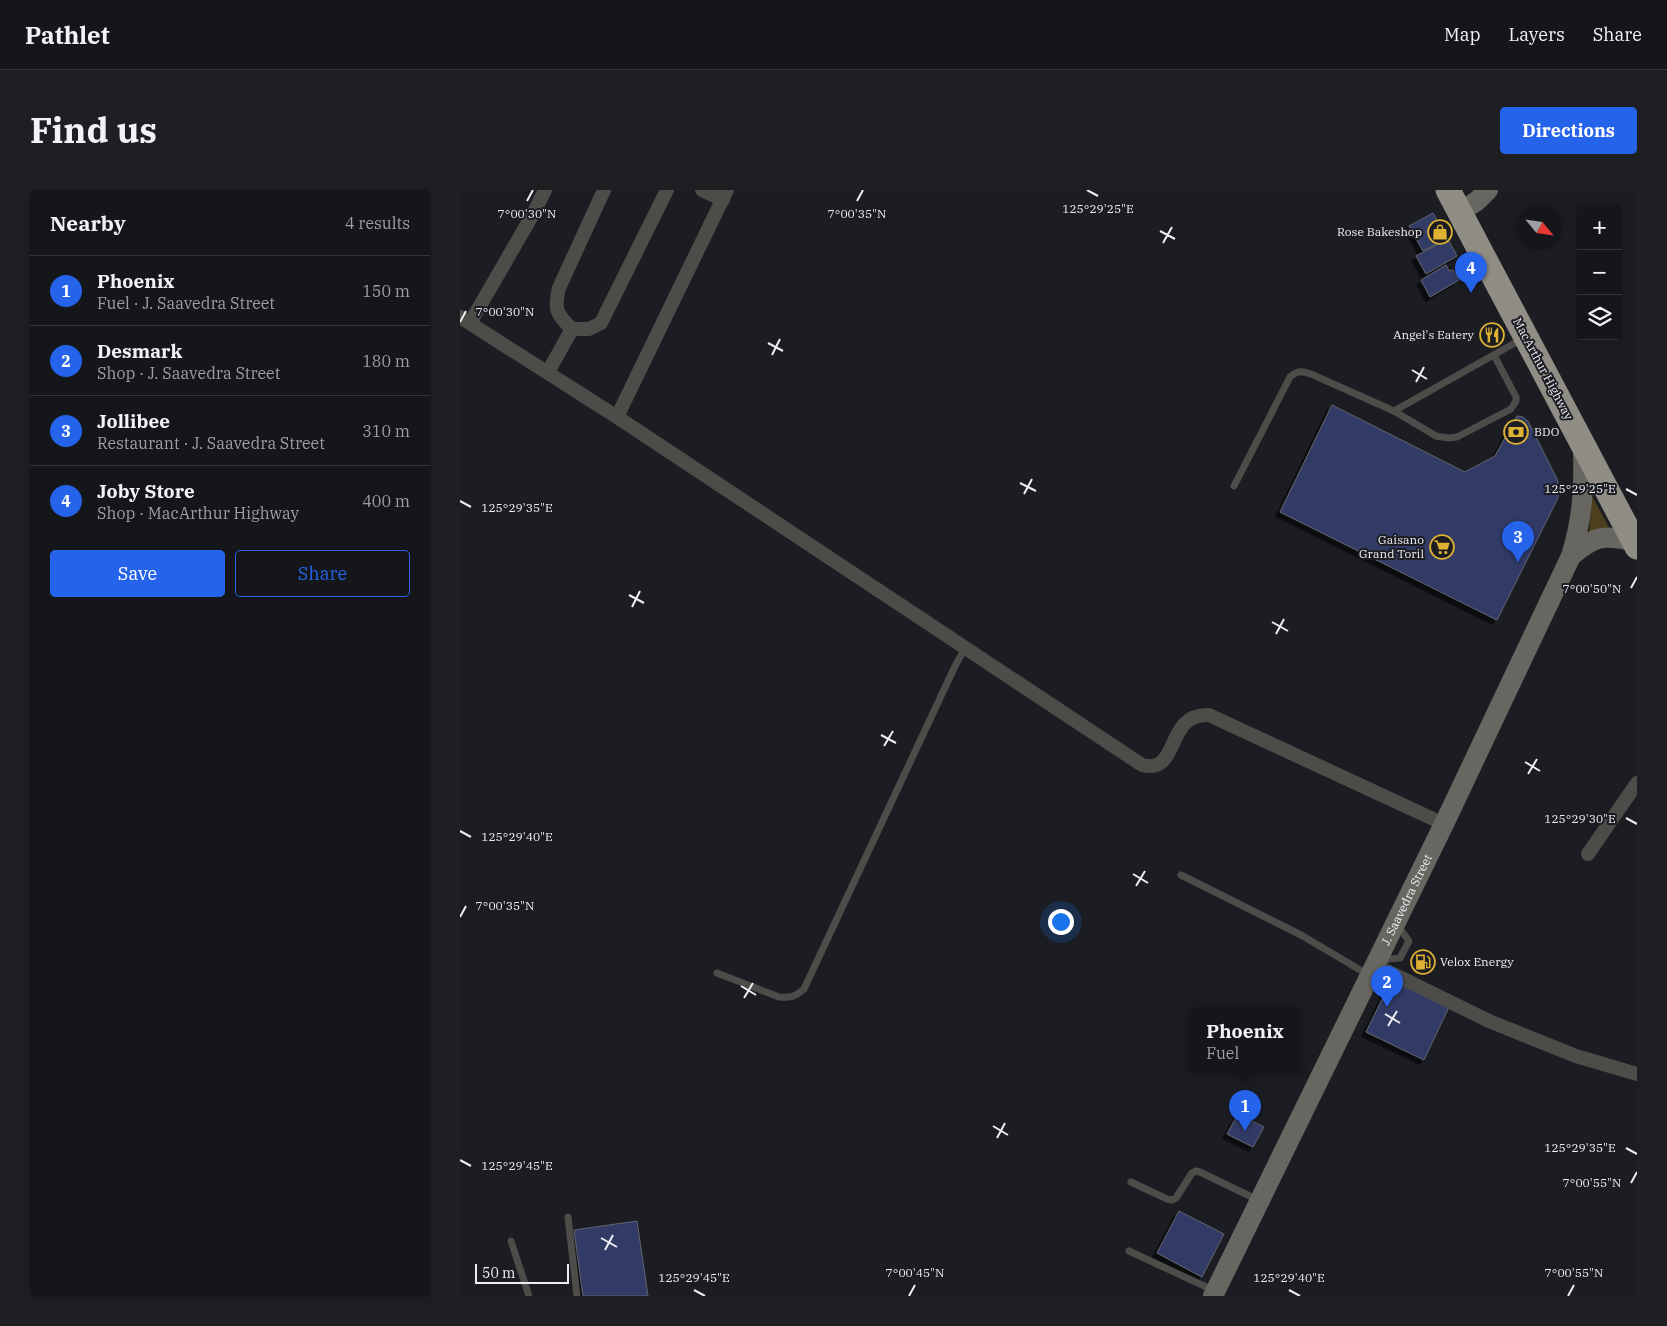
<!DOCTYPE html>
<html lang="en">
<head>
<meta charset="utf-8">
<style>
  body { margin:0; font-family:"IBM Plex Serif",serif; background:#1d1f23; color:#f1f3f6 }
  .controls { position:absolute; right:15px; top:15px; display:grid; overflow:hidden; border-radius:5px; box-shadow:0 2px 8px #0003 }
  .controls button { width:45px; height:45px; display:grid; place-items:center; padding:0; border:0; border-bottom:1px solid #333539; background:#14161a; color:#f1f3f6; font:25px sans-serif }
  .compass { position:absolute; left:1057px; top:15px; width:45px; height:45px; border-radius:50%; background:#14161a; box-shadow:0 2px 8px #0003; rotate:119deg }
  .scale { position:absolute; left:15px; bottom:12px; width:94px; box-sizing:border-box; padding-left:5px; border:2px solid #edeef3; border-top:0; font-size:14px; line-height:18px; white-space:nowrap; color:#edeef3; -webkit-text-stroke:4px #1b1d23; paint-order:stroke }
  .you { position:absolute; left:600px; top:731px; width:18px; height:18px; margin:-12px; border:4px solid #fff; border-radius:50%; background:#1a73e8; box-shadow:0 0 0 8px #1a73e833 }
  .badge { display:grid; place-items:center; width:32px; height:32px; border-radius:50%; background:#2563eb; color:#fff; font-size:16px; font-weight:700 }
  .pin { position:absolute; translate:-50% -41px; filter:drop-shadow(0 1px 2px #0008) }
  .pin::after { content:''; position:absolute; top:26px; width:18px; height:15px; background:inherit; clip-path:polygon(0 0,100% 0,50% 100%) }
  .popup { position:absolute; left:729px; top:818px; width:112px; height:65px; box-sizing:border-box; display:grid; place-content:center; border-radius:5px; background:#14161a; filter:drop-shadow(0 1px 4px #0005); font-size:16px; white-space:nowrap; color:#9d9fa2 }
  .popup b { font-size:19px; color:#f1f3f6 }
  .popup::after { content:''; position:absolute; left:50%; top:100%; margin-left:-10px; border:10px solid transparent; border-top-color:#14161a }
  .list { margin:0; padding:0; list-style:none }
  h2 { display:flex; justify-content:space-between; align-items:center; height:65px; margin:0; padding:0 20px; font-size:21px }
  h2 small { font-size:16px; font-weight:400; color:#9d9fa2 }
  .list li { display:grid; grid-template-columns:32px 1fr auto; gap:15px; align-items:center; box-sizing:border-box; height:70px; padding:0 20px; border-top:1px solid #333539 }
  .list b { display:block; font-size:19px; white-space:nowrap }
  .list p { margin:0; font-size:16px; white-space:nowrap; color:#9d9fa2 }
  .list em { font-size:16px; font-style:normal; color:#9d9fa2 }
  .actions { display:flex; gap:10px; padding:15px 20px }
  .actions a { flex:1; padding:11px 0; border:1px solid #2563eb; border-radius:5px; text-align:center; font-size:18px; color:#2563eb }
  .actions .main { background:#2563eb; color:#fff }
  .icon { flex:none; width:28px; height:28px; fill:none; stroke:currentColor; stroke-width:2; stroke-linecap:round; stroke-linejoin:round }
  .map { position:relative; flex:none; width:1177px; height:1106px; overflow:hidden; border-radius:5px }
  header { display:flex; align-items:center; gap:30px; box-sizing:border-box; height:70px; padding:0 25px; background:#14161a; border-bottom:1px solid #333539 }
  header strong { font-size:24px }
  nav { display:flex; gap:28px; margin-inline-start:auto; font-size:18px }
  .intro { display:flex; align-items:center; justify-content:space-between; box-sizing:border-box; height:120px; padding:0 30px }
  h1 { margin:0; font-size:35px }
  .button { padding:12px 22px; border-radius:5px; background:#2563eb; color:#fff; font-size:18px; font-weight:700 }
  main { display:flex; gap:30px; padding:0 30px }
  aside { flex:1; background:#14161a; border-radius:5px; box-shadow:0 2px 8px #0003 }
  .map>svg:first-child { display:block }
</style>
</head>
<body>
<header>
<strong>Pathlet</strong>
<nav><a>Map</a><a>Layers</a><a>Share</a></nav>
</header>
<div class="intro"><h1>Find us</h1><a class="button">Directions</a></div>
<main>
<aside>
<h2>Nearby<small>4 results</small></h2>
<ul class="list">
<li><span class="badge">1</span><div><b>Phoenix</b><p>Fuel · J. Saavedra Street</p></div><em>150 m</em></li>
<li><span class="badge">2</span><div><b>Desmark</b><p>Shop · J. Saavedra Street</p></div><em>180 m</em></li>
<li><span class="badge">3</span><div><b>Jollibee</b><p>Restaurant · J. Saavedra Street</p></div><em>310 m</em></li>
<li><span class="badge">4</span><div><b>Joby Store</b><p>Shop · MacArthur Highway</p></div><em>400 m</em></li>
</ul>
<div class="actions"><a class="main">Save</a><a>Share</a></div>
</aside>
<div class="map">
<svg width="1177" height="1106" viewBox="0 0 1177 1106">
  <defs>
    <filter id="shadow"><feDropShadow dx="-4.5" dy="4.5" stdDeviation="0" flood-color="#0009"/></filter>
  </defs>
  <rect width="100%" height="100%" fill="#1b1d23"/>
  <path fill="#4c3f1e" d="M1132,306L1149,337L1129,342Z"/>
  <g fill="#323b66" stroke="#62646c" filter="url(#shadow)">
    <path d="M973,23L987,48L963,61L949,36Z"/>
    <path d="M988,49L997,66L966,84L956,66Z"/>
    <path d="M986,75L989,81L993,80L999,90L970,107L961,90Z"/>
    <path d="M872,215L1005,282L1035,266L1057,226L1063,227L1068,231L1098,291V308L1037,430L820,322Z"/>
    <path d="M932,789L989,817L964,870L906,842Z"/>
    <path d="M778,924L804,937L793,957L767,944Z"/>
    <path d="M719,1021L764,1044L742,1087L697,1063Z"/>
    <path d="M177,1031L188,1106H123L114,1040Z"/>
  </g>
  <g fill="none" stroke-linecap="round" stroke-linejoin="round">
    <g stroke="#4d4c48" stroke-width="7">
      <path d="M934,221L1062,149"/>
      <path d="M774,296L830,187C838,180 842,181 851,184L934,221L976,246L988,248L997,247L1051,219L1056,211V207L1034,165"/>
      <path d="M721,685L841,745L907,784"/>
      <path d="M920,770L940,768L949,751L938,736"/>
      <path d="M257,783L319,807C330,808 335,807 344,799L496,474L506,457"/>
      <path d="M671,992L707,1009L712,1010L716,1008L732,983L736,981L740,982L798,1010"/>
      <path d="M108,1027L117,1106"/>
      <path d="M51,1051L69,1106"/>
      <path d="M669,1061L755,1101"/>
    </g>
    <g stroke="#4d4c48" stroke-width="14">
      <path d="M144,0L99,98C94,119 96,124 112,139H129L141,133L207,0"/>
      <path d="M242,0L263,10"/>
      <path d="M0,127L157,227L682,575C721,585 704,523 749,525L984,634"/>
      <path d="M10,133L73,24L85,0"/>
      <path d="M88,182L112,139"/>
      <path d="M157,227L267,0"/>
      <path d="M1128,664L1177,593"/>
      <path d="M915,775L1029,831L1116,866L1177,884"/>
    </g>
    <g stroke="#686661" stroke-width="20">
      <path d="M1000,22L1017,11L1028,0"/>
      <path d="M1111,366C1136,345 1142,345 1174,351"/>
      <path id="s1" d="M753,1106L984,634L1111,366C1123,327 1124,298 1123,257"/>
    </g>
    <path stroke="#908d84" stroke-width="25" d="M988,0L1177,357"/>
  </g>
  <path fill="none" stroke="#edeef3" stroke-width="2" d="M627,0L638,6M67,11L73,0M397,11L403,0M700,41L715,49M703,53L712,37M0,132L6,121M308,153L323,161M312,165L320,149M952,180L967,189M956,192L964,177M560,293L576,301M1166,299L1177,305M564,304L572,289M0,311L11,317M1171,398L1177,387M169,405L184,413M172,417L180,401M812,432L828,441M816,444L824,429M421,545L436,553M424,556L433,541M1065,572L1080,581M1068,584L1077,569M1166,628L1177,634M0,641L11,647M673,684L688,693M676,696L685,681M0,727L6,716M281,796L296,805M284,808L293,793M925,824L940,833M928,836L937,821M533,936L548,945M537,948L545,933M1166,958L1177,964M0,970L11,976M1171,993L1177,982M141,1048L157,1057M145,1060L153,1045M234,1100L245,1106M829,1100L840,1106M449,1106L455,1095M1108,1106L1114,1095"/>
  <defs>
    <g id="shop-ring" transform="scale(1.25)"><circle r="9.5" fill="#1b1d23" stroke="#deb133" stroke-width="1.5"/><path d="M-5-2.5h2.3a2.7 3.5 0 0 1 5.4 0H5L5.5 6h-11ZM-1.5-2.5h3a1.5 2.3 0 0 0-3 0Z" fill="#deb133"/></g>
    <g id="restaurant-ring" transform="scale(1.25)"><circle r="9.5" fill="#1b1d23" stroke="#deb133" stroke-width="1.5"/><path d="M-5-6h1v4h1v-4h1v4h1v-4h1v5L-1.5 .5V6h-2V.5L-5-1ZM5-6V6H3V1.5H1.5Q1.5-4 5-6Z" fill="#deb133"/></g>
    <g id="bank-ring" transform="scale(1.25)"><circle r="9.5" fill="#1b1d23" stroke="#deb133" stroke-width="1.5"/><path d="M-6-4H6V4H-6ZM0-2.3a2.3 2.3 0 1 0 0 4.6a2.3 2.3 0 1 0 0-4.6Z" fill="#deb133"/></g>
    <g id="supermarket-ring" transform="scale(1.25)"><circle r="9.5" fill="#1b1d23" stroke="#deb133" stroke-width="1.5"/><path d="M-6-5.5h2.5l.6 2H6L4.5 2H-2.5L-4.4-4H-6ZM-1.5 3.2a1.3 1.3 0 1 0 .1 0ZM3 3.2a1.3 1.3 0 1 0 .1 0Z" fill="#deb133"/></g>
    <g id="fuel-ring" transform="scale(1.25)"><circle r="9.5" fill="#1b1d23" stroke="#deb133" stroke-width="1.5"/><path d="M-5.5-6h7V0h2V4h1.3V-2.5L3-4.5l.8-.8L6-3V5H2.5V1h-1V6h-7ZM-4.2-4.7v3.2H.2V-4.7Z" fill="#deb133"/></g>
  </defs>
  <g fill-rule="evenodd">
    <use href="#shop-ring" x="980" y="42"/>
    <use href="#restaurant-ring" x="1032" y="145"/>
    <use href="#bank-ring" x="1056" y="242"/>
    <use href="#supermarket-ring" x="982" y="357"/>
    <use href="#fuel-ring" x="963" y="772"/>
  </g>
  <g text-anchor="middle" stroke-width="4" stroke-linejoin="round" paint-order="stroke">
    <g font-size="12" fill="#edeef3" stroke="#1b1d23" text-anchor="end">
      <text x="962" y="46">Rose Bakeshop</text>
      <text x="1014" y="149">Angel's Eatery</text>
      <text x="1074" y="246" text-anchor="start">BDO</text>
      <text x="964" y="354">Gaisano<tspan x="964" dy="14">Grand Toril</tspan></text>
      <text x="980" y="776" text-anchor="start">Velox Energy</text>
    </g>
    <g font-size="12" fill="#edeef3" stroke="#1b1d23">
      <text transform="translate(1083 179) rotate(62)" y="4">MacArthur Highway</text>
      <text dy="4" stroke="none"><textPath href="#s1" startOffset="441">J. Saavedra Street</textPath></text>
    </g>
  </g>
  <g font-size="12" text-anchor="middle" fill="#edeef3" stroke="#1b1d23" stroke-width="4" stroke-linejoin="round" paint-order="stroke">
    <text x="638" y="23">125°29'25"E</text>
    <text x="67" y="28">7°00'30"N</text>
    <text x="397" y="28">7°00'35"N</text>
    <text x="45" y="126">7°00'30"N</text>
    <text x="1120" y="303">125°29'25"E</text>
    <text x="57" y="322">125°29'35"E</text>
    <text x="1132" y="403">7°00'50"N</text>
    <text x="1120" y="633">125°29'30"E</text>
    <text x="57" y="651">125°29'40"E</text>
    <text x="45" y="720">7°00'35"N</text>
    <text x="1120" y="962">125°29'35"E</text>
    <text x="57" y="980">125°29'45"E</text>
    <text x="1132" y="997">7°00'55"N</text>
    <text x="455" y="1087">7°00'45"N</text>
    <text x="1114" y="1087">7°00'55"N</text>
    <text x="234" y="1092">125°29'45"E</text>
    <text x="829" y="1092">125°29'40"E</text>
  </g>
</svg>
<div class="controls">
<button>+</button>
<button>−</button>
<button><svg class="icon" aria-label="layers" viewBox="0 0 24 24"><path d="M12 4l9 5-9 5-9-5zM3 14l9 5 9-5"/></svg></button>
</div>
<svg class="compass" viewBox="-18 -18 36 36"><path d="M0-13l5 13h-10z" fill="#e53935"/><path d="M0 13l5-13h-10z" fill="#9d9fa2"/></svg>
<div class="scale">50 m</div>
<div class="you"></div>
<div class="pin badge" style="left:785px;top:941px">1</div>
<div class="popup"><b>Phoenix</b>Fuel</div>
<div class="pin badge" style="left:927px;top:817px">2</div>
<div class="pin badge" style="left:1058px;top:372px">3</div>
<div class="pin badge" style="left:1011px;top:103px">4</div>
</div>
</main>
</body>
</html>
